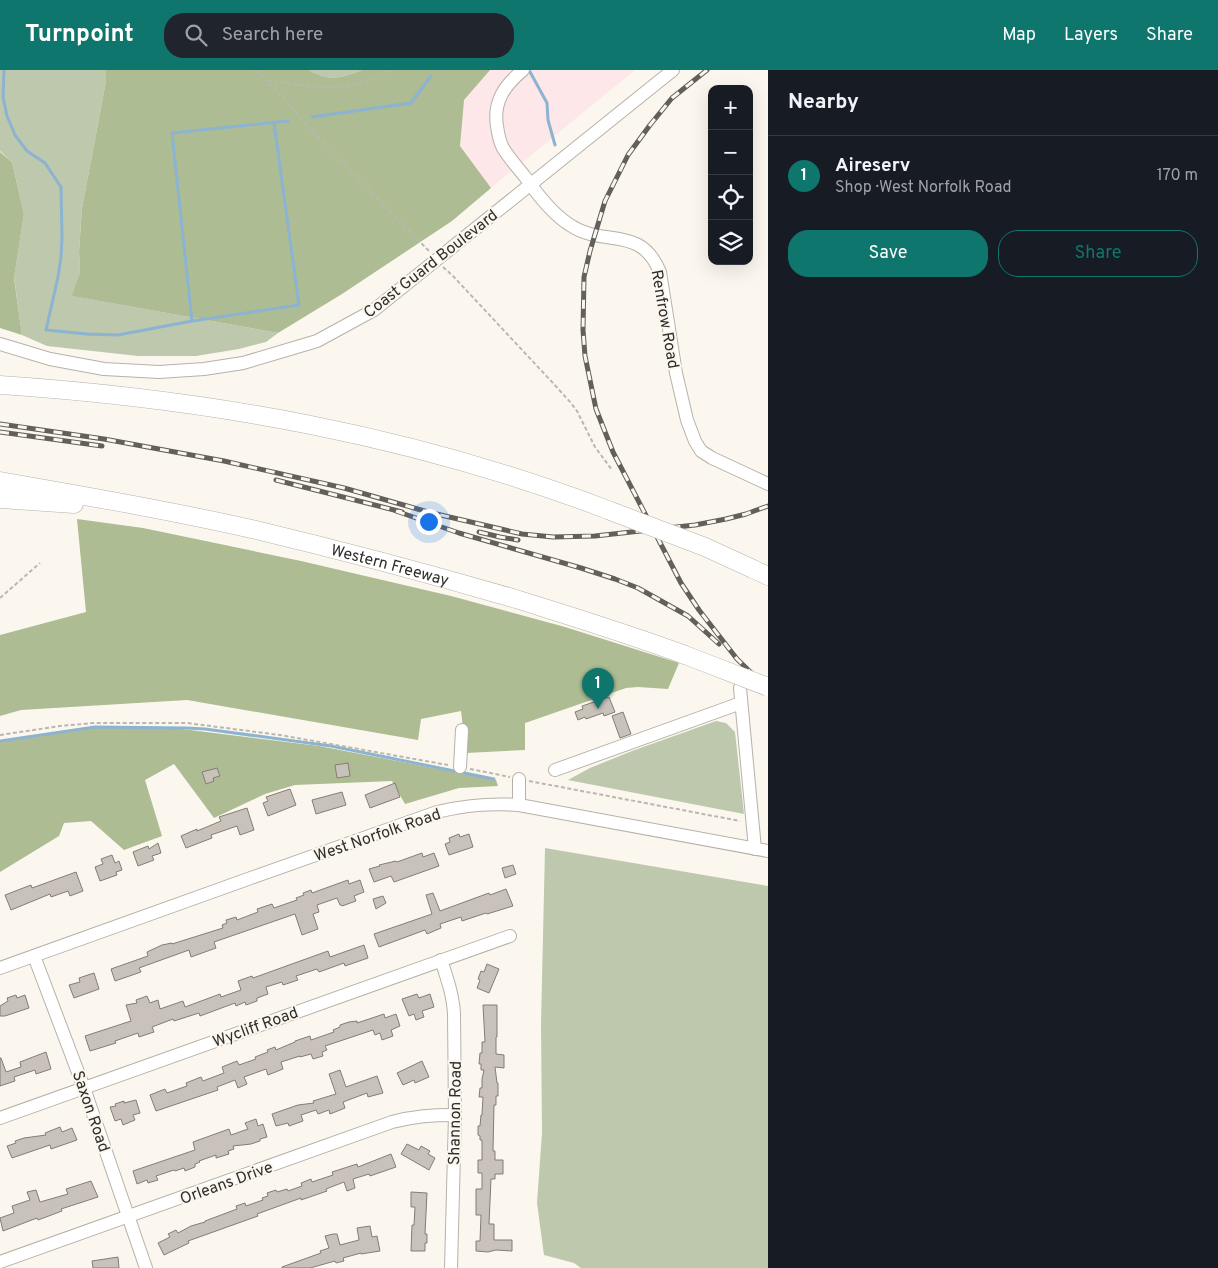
<!DOCTYPE html>
<html lang="en">
<head>
<meta charset="utf-8">
<style>
  body { margin:0; font-family:Overpass,sans-serif; background:#20242c; color:#f1f3f6 }
  .controls { position:absolute; right:15px; top:15px; display:grid; overflow:hidden; border-radius:10px; box-shadow:0 5px 20px #0002 }
  .controls button { width:45px; height:45px; display:grid; place-items:center; padding:0; border:0; border-bottom:1px solid #363941; background:#171b24; color:#f1f3f6; font:25px sans-serif }
  .you { position:absolute; left:428px; top:451px; width:18px; height:18px; margin:-12px; border:4px solid #fff; border-radius:50%; background:#1a73e8; box-shadow:0 0 0 8px #1a73e833 }
  .badge { display:grid; place-items:center; width:32px; height:32px; border-radius:50%; background:#0f766e; color:#fff; font-size:16px; font-weight:700 }
  .pin { position:absolute; translate:-50% -41px; filter:drop-shadow(0 1px 2px #0008) }
  .pin::after { content:''; position:absolute; top:26px; width:18px; height:15px; background:inherit; clip-path:polygon(0 0,100% 0,50% 100%) }
  .list { margin:0; padding:0; list-style:none }
  h2 { display:flex; justify-content:space-between; align-items:center; height:65px; margin:0; padding:0 20px; font-size:21px }
  h2 small { font-size:16px; font-weight:400; color:#9ea1a6 }
  .list li { display:grid; grid-template-columns:32px 1fr auto; gap:15px; align-items:center; box-sizing:border-box; height:80px; padding:0 20px; border-top:1px solid #363941 }
  .list b { display:block; font-size:19px; white-space:nowrap }
  .list p { margin:0; font-size:16px; white-space:nowrap; color:#9ea1a6 }
  .list em { font-size:16px; font-style:normal; color:#9ea1a6 }
  .actions { display:flex; gap:10px; padding:15px 20px }
  .actions a { flex:1; padding:11px 0; border:1px solid #0f766e; border-radius:20px; text-align:center; font-size:18px; color:#0f766e }
  .actions .main { background:#0f766e; color:#fff }
  .icon { flex:none; width:28px; height:28px; fill:none; stroke:currentColor; stroke-width:2; stroke-linecap:round; stroke-linejoin:round }
  .map { position:relative; flex:none; width:768px; height:1198px; overflow:hidden }
  header { display:flex; align-items:center; gap:30px; box-sizing:border-box; height:70px; padding:0 25px; background:#0f766e; color:#fff }
  header strong { font-size:24px }
  nav { display:flex; gap:28px; margin-inline-start:auto; font-size:18px }
  .search { width:350px; height:45px; background:#20242c; display:flex; align-items:center; gap:12px; box-sizing:border-box; padding:0 18px; border-radius:20px; color:#9ea1a6; font-size:19px }
  main { display:flex }
  aside { flex:1; background:#171b24 }
  .map>svg:first-child { display:block }
</style>
</head>
<body>
<header>
<strong>Turnpoint</strong>
<div class="search"><svg class="icon" aria-label="search" viewBox="0 0 24 24"><circle cx="10" cy="10" r="6"/><path d="M15 15l6 6"/></svg>Search here</div>
<nav><a>Map</a><a>Layers</a><a>Share</a></nav>
</header>
<main>
<div class="map">
<svg width="768" height="1198" viewBox="0 0 768 1198">
  <rect width="100%" height="100%" fill="#fbf7ee"/>
  <path fill="#fde7e8" d="M290,0H635L442,158Z"/>
  <g fill="#bec8ac">
    <path d="M0,0H106V11L82,138L79,181L80,202L73,226L278,263L266,272L239,279L196,286H138L47,276L22,265L14,207L24,144L12,92L0,81Z"/>
    <path d="M309,0H362C342,8 328,12 309,0Z"/>
    <path d="M716,651L726,653L735,662L744,744L568,710L590,698L632,681Z"/>
    <path d="M545,778L768,816V1198H581L574,1193L544,1185L537,1133L542,1063L541,954Z"/>
  </g>
  <g fill="#adbc92">
    <path d="M106,0H309C329,12 342,8 362,0H490L464,30L460,76L491,118L452,151L342,224L278,263L72,226L80,202L79,181L82,138L106,11Z"/>
    <path d="M0,82L12,92L24,144L14,208L22,265L0,258Z"/>
    <path d="M77,449L143,458L301,491L451,526L565,557L679,593L668,619L638,617L626,618L525,653V680L466,683L461,641L421,649L418,670L187,630L21,640L0,646V565L86,542Z"/>
    <path d="M92,657L182,659L319,676L496,710L498,716L459,718L405,734L392,711L295,715L265,724L214,748L174,694L145,710L162,766L124,780L91,751L64,753L59,766L0,802V671Z"/>
  </g>
  <g fill="none" stroke-linecap="round" stroke-linejoin="round">
    <g stroke="#8cb3d1" stroke-width="3">
      <path d="M4,0L3,27L7,46L15,65L27,81L45,93L61,117L62,168L61,187L58,207L46,260L87,264L118,265L192,251L172,63L288,51"/>
      <path d="M529,0L547,33L548,50L555,75"/>
      <path d="M312,47L411,33L431,6"/>
      <path d="M192,251L299,235L274,53"/>
      <path d="M0,671L95,657L186,658L205,659L331,676L494,709"/>
    </g>
  </g>
  <g fill="#c9c2ba" stroke="#837d76">
    <path d="M609,627L615,642L604,646L603,643L586,649L585,647L578,650L575,642L583,639L582,636Z"/>
    <path d="M623,642L631,664L620,668L612,646Z"/>
    <path d="M348,693L350,706L337,708L335,695Z"/>
    <path d="M217,698L220,706L213,708L214,711L206,714L202,702Z"/>
    <path d="M395,713L400,727L370,738L365,725Z"/>
    <path d="M290,719L296,735L268,746L263,733L268,731L266,727Z"/>
    <path d="M342,722L346,735L316,744L312,730Z"/>
    <path d="M247,738L254,760L240,765L237,756L211,765L212,768L186,778L181,766L197,759V761L221,751L219,747Z"/>
    <path d="M459,764L460,767L469,764L473,777L449,785L445,774L450,772L449,768Z"/>
    <path d="M158,773L161,783L152,786L154,790L138,796L133,782L148,776L149,779Z"/>
    <path d="M422,783L423,787L434,783L439,796L394,812L391,806L374,812L369,799L380,796L379,795L396,791L397,792Z"/>
    <path d="M112,785L115,793L119,791L122,800L116,802L117,805L100,811L95,797L103,794L101,789Z"/>
    <path d="M513,795L516,804L505,808L502,798Z"/>
    <path d="M76,802L83,821L70,826L68,821L51,827L50,824L11,840L5,825L31,815L32,818Z"/>
    <path d="M348,810L349,814L360,810L364,822L354,826L356,831L342,836L341,835H340L337,828L317,835L319,842L313,844L318,859L302,865L295,844L214,872L216,878L191,887L189,880L139,898L141,902L115,911L111,899L148,886L147,882L162,875L172,873V874L223,858L222,855L227,853L226,850L236,847L237,850L258,842L257,839L272,834L274,838L297,830L296,828L304,825L303,823L311,820L312,823Z"/>
    <path d="M506,819L513,836L487,844L486,843L462,851L461,847L440,854L441,858L427,864L425,860L379,877L374,864L432,844L426,825L433,823L440,841L489,823L490,825Z"/>
    <path d="M383,826L386,833L376,839L373,829Z"/>
    <path d="M364,875L368,888L345,896L344,893L319,902L317,899L296,906L298,910L283,915L282,912L266,917L268,924L257,928V931L246,935L245,932L236,936L235,933L200,946L199,943L174,951L173,949L152,957L154,962L139,967L138,963L115,971L116,973L90,981L85,966L131,951L126,935L137,933L136,930L147,926L150,933L158,930L160,939L183,931L185,937L220,924L221,927L241,920L238,911L252,906L253,908L328,881L330,887Z"/>
    <path d="M487,894L499,899L489,923L477,918L480,910L478,909L481,901L484,902Z"/>
    <path d="M94,903L99,919L74,928L69,915L80,912L79,908Z"/>
    <path d="M417,924L419,928L430,924L434,937L422,941L424,947L416,950L414,944L409,946L402,929Z"/>
    <path d="M16,925L17,928L25,925L29,938L5,946H0V936L8,931L7,928Z"/>
    <path d="M483,935H497V967H496V984L504,985V998L495,997L497,1013H498V1026H496V1035H494L493,1081H495V1090H503V1104H495V1109H491L489,1154H494V1170H512V1181L496,1180L488,1182L476,1181V1171H480L481,1145H476V1119H482V1103H478V1090H482V1070H480V1066L478,1065V1056H480L481,1045H482L483,1027H479L480,1018H482V1009L484,1000H481V994H479L480,983H482V972H485Z"/>
    <path d="M384,944L385,948L396,944L400,956L391,960L393,966L382,970L380,963L375,965L373,960L325,976L327,980L322,982L323,986L313,989L311,984L300,987V986L281,992L283,999L268,1005L266,999L244,1007L247,1014L238,1018L235,1010L217,1017L218,1020L156,1041L150,1025L165,1019L167,1023L187,1016L186,1013L201,1007L203,1011L224,1003L222,997L237,991L239,995L256,989L255,987L268,982L267,980L275,977L276,980L295,972V971L310,966L311,970L334,962L333,960L340,957V955L349,952L357,951V953Z"/>
    <path d="M46,982L51,999L36,1004L35,1000L14,1007L15,1011L0,1016V988H1L6,1002L21,997L20,992Z"/>
    <path d="M422,991L429,1007L415,1013L414,1010L403,1015L397,1003Z"/>
    <path d="M340,1000L346,1017L377,1006L383,1023L368,1027L367,1023L343,1032L345,1038L330,1044L329,1040L318,1044L316,1040L301,1045L303,1051L289,1056L288,1053L276,1056L272,1044L298,1035L314,1033L313,1031L336,1024L329,1004Z"/>
    <path d="M136,1030L140,1043L133,1045L135,1050L123,1055L121,1049L115,1051L110,1037L116,1036L115,1034L124,1031V1033Z"/>
    <path d="M256,1049L258,1056L263,1054L267,1067L260,1069V1071L251,1074L233,1076L234,1079L228,1081L229,1084L216,1088V1085L199,1091L200,1092L195,1094V1097L185,1101L184,1098L175,1101L174,1100L156,1106L158,1110L148,1113L147,1110L137,1114L133,1101L195,1080L193,1072L229,1059L231,1065L248,1059L245,1053Z"/>
    <path d="M60,1057L62,1062L72,1058L77,1070L51,1079L50,1075L12,1088L7,1076L16,1073L15,1071L24,1068L46,1065L45,1063Z"/>
    <path d="M407,1074L419,1080L421,1076L430,1081L428,1084L435,1088L429,1100L401,1084Z"/>
    <path d="M391,1084L396,1097L370,1106L369,1104L353,1109L355,1118L347,1121L344,1112L326,1119L327,1121L301,1130V1128L257,1144L258,1146L188,1171L189,1173L164,1185L158,1173L170,1167L168,1164L176,1160L178,1163L191,1156L205,1152V1151L237,1139L236,1136L245,1133L246,1136L263,1130L262,1128L268,1126L267,1123L276,1120L277,1122L287,1119L288,1121L302,1116L301,1113L311,1109L312,1112L333,1105L332,1102L357,1094L358,1097Z"/>
    <path d="M91,1111L98,1127L61,1139L62,1141L38,1150L37,1148L3,1161L0,1148L14,1143L12,1136L30,1130L27,1122L36,1120L40,1132L68,1124L66,1119Z"/>
    <path d="M411,1122L427,1123L425,1164H427V1173H425V1181H411L412,1155H414L415,1137H411Z"/>
    <path d="M370,1156L372,1167L377,1166L380,1181L361,1184V1183L343,1188L344,1191L336,1193L335,1191L310,1198H282V1197L321,1183L320,1181L329,1178L325,1166L333,1164H337L340,1175L359,1170L357,1158Z"/>
    <path d="M118,1187L119,1198H93L92,1191Z"/>
  </g>
  <g fill="none" stroke-linecap="round" stroke-linejoin="round">
    <g stroke="#b6b2aa" stroke-width="14">
      <g id="minor">
        <path d="M523,0C505,15 493,31 497,56C498,63 499,71 503,78C509,88 518,98 526,108C537,124 554,145 570,155C604,178 640,154 660,202L676,303L687,350L695,371L701,381L712,388L768,414"/>
        <path d="M0,274L50,289L104,299L159,302L204,299L243,293L317,271L374,240L673,0"/>
        <path d="M740,618L755,779"/>
        <path d="M460,697L462,660"/>
        <path d="M555,700L741,633"/>
        <path d="M519,735V709"/>
        <path d="M34,886L84,1018L146,1198"/>
        <path d="M441,890C447,908 453,925 454,944L455,1045L451,1198"/>
        <path d="M0,898L248,809L437,742C466,735 489,733 519,735L768,781"/>
        <path d="M0,1048L510,866"/>
        <path d="M0,1192L392,1052C415,1046 432,1045 455,1045"/>
      </g>
    </g>
    <g stroke="#b6b2aa" stroke-width="19">
      <g id="highway">
        <path d="M0,315C209,329 412,365 608,440"/>
        <path id="s1" d="M0,411C86,426 172,441 256,460C344,481 430,504 516,529C573,547 629,564 685,585"/>
        <path d="M0,429L74,434"/>
        <path d="M753,499L768,506"/>
      </g>
    </g>
    <g stroke="#bab7b0" stroke-width="2" stroke-dasharray="4 2.5" stroke-linecap="butt">
      <path d="M255,0L282,26L306,55L348,98L430,182"/>
      <path d="M268,11C275,12 281,12 288,13C297,14 306,16 315,17C340,19 370,15 391,0"/>
      <path d="M443,197L453,206L552,312L571,333L577,341L595,377L612,400"/>
      <path d="M0,528L40,493"/>
      <path d="M0,665L60,656L94,653H187L280,665L448,695"/>
      <path d="M470,699L510,707"/>
      <path d="M529,711L740,751"/>
    </g>
    <use href="#minor" stroke="#fff" stroke-width="12"/>
    <use href="#highway" stroke="#fff" stroke-width="18"/>
    <g stroke="#63605c" stroke-width="5">
      <g id="rail">
        <path d="M707,0L672,28L650,55L628,85L605,131L590,181L584,207L583,260L585,286L596,339L613,382L681,513L699,540L737,589L768,619"/>
        <path d="M0,354L104,369L224,391L344,418L428,442L522,464L553,467L595,466L695,455L726,449L746,444L768,436"/>
        <path d="M0,362L102,376"/>
        <path d="M276,410L402,442"/>
        <path d="M396,441L459,463L581,498L615,509L638,518L688,546L719,574"/>
        <path d="M479,462L500,467L518,470"/>
      </g>
    </g>
    <use href="#rail" stroke="#fbf7ee" stroke-width="3" stroke-dasharray="9" stroke-linecap="butt"/>
    <g stroke="#b6b2aa" stroke-width="19" stroke-linecap="butt">
      <g id="highway-bridge">
        <path d="M608,440L705,477L753,499"/>
        <path d="M685,585L768,617"/>
      </g>
    </g>
    <use href="#highway-bridge" stroke="#fff" stroke-width="18"/>
  </g>
  <g text-anchor="middle" stroke-width="4" stroke-linejoin="round" paint-order="stroke">
    <g font-size="16" fill="#302e2b" stroke="#fbf7ee">
      <text transform="translate(430 193) rotate(-38)" y="6">Coast Guard Boulevard</text>
      <text transform="translate(666 249) rotate(80)" y="6">Renfrow Road</text>
      <text dy="6" stroke="none"><textPath href="#s1" startOffset="399">Western Freeway</textPath></text>
      <text transform="translate(377 764) rotate(-19)" y="6">West Norfolk Road</text>
      <text transform="translate(255 956) rotate(-20)" y="6">Wycliff Road</text>
      <text transform="translate(92 1041) rotate(71)" y="6">Saxon Road</text>
      <text transform="translate(454 1043) rotate(-89)" y="6">Shannon Road</text>
      <text transform="translate(226 1112) rotate(-20)" y="6">Orleans Drive</text>
    </g>
  </g>
</svg>
<div class="controls">
<button>+</button>
<button>−</button>
<button><svg class="icon" aria-label="locate" viewBox="0 0 24 24"><circle cx="12" cy="12" r="6"/><path d="M12 2v4M12 18v4M2 12h4M18 12h4"/></svg></button>
<button><svg class="icon" aria-label="layers" viewBox="0 0 24 24"><path d="M12 4l9 5-9 5-9-5zM3 14l9 5 9-5"/></svg></button>
</div>
<div class="you"></div>
<div class="pin badge" style="left:598px;top:639px">1</div>
</div>
<aside>
<h2>Nearby<small></small></h2>
<ul class="list">
<li><span class="badge">1</span><div><b>Aireserv</b><p>Shop · West Norfolk Road</p></div><em>170 m</em></li>
</ul>
<div class="actions"><a class="main">Save</a><a>Share</a></div>
</aside>
</main>
</body>
</html>
